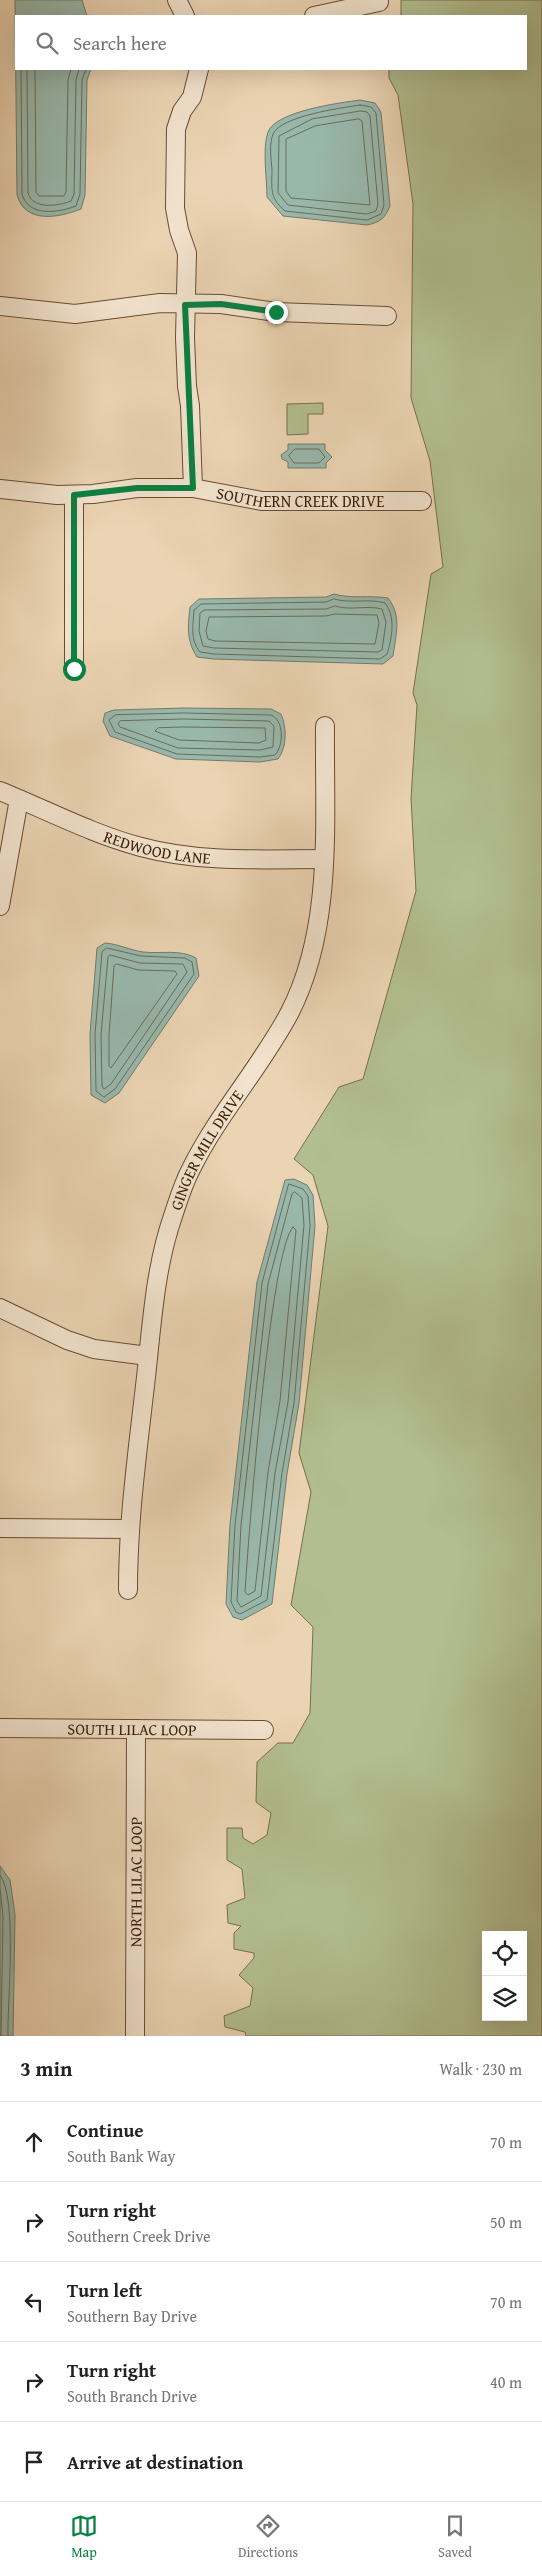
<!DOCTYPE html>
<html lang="en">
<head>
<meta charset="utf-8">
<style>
  body { margin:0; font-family:"Gentium Book Plus",serif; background:#f6f6f6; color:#222 }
  .controls { position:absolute; right:15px; bottom:15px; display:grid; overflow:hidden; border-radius:0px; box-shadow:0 5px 20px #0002 }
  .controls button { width:45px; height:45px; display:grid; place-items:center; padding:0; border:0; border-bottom:1px solid #e0e0e0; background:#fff; color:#222; font:25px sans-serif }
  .stop { position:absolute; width:15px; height:15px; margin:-11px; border:4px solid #0b8043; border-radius:50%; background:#fff }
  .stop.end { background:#0b8043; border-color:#fff; box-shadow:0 1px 5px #0008 }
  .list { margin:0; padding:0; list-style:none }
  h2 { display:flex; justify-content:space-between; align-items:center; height:65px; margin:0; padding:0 20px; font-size:21px }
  h2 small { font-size:16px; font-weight:400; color:#767676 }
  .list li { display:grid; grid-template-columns:32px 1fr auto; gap:15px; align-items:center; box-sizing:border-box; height:80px; padding:0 20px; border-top:1px solid #e0e0e0 }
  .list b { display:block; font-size:19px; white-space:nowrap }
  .list p { margin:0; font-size:16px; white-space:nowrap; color:#767676 }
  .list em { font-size:16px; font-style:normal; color:#767676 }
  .icon { flex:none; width:28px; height:28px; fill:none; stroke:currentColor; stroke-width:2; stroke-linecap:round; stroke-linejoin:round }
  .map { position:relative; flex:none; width:542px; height:2036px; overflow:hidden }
  .search { position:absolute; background:#fff; box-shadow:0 5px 20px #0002; left:15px; right:15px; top:15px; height:55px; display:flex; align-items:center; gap:12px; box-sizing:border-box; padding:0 18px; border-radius:0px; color:#767676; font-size:19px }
  .sheet { height:465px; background:#fff }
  nav { display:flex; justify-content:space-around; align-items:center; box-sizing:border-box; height:70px; border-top:1px solid #e0e0e0; background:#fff; font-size:14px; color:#767676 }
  nav a { display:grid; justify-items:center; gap:2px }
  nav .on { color:#0b8043 }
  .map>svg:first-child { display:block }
</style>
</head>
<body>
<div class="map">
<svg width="542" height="2036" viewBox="0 0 542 2036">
  <rect width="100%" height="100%" fill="#ebd4b3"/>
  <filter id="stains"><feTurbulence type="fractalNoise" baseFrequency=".004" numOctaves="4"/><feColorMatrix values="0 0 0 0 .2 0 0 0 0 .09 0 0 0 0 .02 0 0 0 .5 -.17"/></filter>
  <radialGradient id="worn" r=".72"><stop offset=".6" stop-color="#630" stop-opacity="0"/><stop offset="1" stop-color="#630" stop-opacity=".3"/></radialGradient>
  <g fill="#b2be90" stroke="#786f4c" fill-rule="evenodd">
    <path d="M401,0H542V2036H246L245,2032L225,2027L224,2016L250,2006L253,1988L239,1975L254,1958V1953L234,1949V1933L241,1926L228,1923L227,1905L245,1898L242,1869L227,1860V1828H242L243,1838L253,1844L267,1835L271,1813L256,1802L257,1762L278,1743H293L310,1713L313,1627L291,1605L311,1492L299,1453L328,1226L313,1175L294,1159L339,1087L363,1079L416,891L411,798L417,705L413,693L431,574L443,567L430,461L411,398L413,204L398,95L389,78V69H526V16H401ZM486,1935H523V2017H486Z"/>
    <path d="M323,403V414H308V434L287,435V404Z"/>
  </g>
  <g fill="#98b8ac" stroke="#747b6a">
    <path d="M15,0H82L87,16H16V69H91L87,80L85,195L81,209C58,218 25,224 17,195Z"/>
    <path d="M360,100L375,103L381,112L390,206C385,218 381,222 367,225L283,216L267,197C267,180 262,148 268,132C276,111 339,103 360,100Z"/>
    <path d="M288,444H325V450L332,457L326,463V468H288V462L282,459L281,455L288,450Z"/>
    <path d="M334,594C351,599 370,595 388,598C402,616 396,634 393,656L383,664L213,659L197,657C186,640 188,626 190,607L199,599L326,597Z"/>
    <path d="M184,708L271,709L281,714C287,728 287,747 278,759L260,762L176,759L110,736L103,721L105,713L114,710Z"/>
    <path d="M105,943C118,944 130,950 143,952C162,954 180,949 196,958L199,976L119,1093L105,1103L91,1095L90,1034L97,948Z"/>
    <path d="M294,1179L307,1185L313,1195L315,1226L299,1403L287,1474L272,1604L242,1620L233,1617L226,1604L230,1524L257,1282L285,1180Z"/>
    <path d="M0,1866L10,1880L15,1915L13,2036H0Z"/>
  </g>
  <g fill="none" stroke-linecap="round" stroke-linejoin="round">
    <g stroke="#6a6c5a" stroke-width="1">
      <path d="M21,69L22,194C28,217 58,213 76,206L80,194L82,80L86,69"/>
      <path d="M27,69L28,193C33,210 58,206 71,201L74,194L76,80L79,69"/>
      <path d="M35,69L36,192L39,196H64L66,192L68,80L71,69"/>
      <path d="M360,105L371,107L376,113L384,205L381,214L367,220L285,211C269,197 272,189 272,169C271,159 269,144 273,134C281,116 341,108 360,105Z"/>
      <path d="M361,111L367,112L370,116L378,204L376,211L366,214L288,205L278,193L279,136L312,119Z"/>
      <path d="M359,119L362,121L370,205L291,198L286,191V139L315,126Z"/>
      <path d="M295,449H319L325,457L319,463H294L289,456Z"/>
      <path d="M334,599C351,604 368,598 385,603C396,617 392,638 387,654L380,659L214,654L200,652C190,640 193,626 194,610L201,604L326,602Z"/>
      <path d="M335,606C350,611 366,605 382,609L386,622L382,650L378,652L214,648L203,646L199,631L200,613L204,610L326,609Z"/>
      <path d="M335,614L377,615L379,623L375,644L215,641L208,639L206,631L209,617L326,616Z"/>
      <path d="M184,713L271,715C284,720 284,745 275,755L260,757L177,754L115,732L109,720L115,715Z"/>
      <path d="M184,719L269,721L274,726L273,747L260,750L178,748L120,727L118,724L120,721Z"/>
      <path d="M184,727L265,728L266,740L259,743L179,740L155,731L158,728Z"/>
      <path d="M107,948L141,956L185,958L192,962L194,974L115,1089L104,1097L96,1091L95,1034L102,952Z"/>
      <path d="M110,955L140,963L183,964L187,972L111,1084L104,1089L102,1086L101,1035L108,957Z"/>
      <path d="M117,964L138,970L175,971L177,974L111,1068L109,1066V1035L114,966Z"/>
      <path d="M289,1184L303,1189L308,1196L310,1226L294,1403L282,1473L267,1600L240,1614L236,1612L231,1602L235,1525L262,1283Z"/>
      <path d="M295,1192L302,1198L304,1225L288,1402L275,1473L261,1596L241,1607L237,1601L241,1525L268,1284L292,1194Z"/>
      <path d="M293,1227L296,1230L280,1401L268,1472L255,1591L248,1595L245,1592C248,1543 270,1250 293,1227Z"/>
      <path d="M0,1875C18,1899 7,2002 8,2036"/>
      <path d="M0,1889L3,1916L1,2036"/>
    </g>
    <g stroke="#684d33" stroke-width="20">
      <g id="street">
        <path d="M177,0L185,16"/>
        <path d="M314,16L379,2"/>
        <path d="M0,306L75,314L160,303L221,304L276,312L387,316"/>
        <path d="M193,488L190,406L187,386L185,338L187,253L179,230L175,208L176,129L182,111L192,97L199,69"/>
        <path id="s1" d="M0,489L57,495L93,494L137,488H193L262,501H422"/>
        <path d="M74,669V495"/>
        <path id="s2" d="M0,791C47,810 92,834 141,847C200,863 263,859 324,859"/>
        <path d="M0,906L19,799"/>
        <path d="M0,1308L67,1340L94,1349L148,1356"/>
        <path d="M0,1528L128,1529"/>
        <path id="s3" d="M128,1590C128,1518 138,1448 146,1377C152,1323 155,1268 173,1216C178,1201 183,1184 191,1169C218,1114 261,1067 290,1012C334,926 324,819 325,726"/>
        <path id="s4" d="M0,1728L264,1730"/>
        <path id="s5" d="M135,2036L136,1729"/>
      </g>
    </g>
    <use href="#street" stroke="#f2e3ce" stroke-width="18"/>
  </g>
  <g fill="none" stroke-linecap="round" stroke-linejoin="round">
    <path stroke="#0b8043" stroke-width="6" d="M74,669V495L137,488H193L185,305L221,304L276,312"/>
  </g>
  <g text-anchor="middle" stroke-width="4.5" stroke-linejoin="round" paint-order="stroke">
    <g font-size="16" fill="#3d2008" stroke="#f2e3ce">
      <text dy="6" stroke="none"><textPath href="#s1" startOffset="302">SOUTHERN CREEK DRIVE</textPath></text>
      <text dy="6" stroke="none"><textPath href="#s2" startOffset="168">REDWOOD LANE</textPath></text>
      <text dy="6" stroke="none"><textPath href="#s3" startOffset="452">GINGER MILL DRIVE</textPath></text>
      <text dy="6" stroke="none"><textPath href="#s4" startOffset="132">SOUTH LILAC LOOP</textPath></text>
      <text dy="6" stroke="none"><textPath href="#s5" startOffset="154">NORTH LILAC LOOP</textPath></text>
    </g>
  </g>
  <rect width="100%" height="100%" filter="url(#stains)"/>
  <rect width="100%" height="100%" fill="url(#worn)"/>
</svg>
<div class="controls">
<button><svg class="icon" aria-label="locate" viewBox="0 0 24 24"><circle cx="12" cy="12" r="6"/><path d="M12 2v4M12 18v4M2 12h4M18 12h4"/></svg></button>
<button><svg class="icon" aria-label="layers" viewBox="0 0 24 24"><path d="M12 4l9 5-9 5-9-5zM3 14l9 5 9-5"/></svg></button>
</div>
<div class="stop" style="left:74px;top:669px"></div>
<div class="stop end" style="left:276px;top:312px"></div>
<div class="search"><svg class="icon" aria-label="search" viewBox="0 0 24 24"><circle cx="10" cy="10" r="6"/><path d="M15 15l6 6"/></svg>Search here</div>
</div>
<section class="sheet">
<h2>3 min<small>Walk · 230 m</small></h2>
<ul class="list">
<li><svg class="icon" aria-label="ahead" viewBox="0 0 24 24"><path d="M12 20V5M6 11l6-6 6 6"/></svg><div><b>Continue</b><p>South Bank Way</p></div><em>70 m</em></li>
<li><svg class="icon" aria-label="right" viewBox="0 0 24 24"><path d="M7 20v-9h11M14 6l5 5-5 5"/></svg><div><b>Turn right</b><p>Southern Creek Drive</p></div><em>50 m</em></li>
<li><svg class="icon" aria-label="left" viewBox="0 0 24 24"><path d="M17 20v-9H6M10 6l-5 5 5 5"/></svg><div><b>Turn left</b><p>Southern Bay Drive</p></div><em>70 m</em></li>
<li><svg class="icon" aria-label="right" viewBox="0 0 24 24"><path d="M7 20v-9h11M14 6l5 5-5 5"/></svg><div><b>Turn right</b><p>South Branch Drive</p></div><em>40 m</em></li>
<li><svg class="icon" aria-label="arrive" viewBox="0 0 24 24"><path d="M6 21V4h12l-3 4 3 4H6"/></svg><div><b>Arrive at destination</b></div></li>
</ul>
</section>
<nav>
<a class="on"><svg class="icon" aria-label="map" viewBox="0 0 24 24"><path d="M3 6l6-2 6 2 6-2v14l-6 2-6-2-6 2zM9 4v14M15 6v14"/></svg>Map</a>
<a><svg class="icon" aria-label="directions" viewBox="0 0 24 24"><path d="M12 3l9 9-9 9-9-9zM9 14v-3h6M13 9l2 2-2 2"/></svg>Directions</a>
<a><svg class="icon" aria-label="saved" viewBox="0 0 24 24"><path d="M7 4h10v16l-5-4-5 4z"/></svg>Saved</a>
</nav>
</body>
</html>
